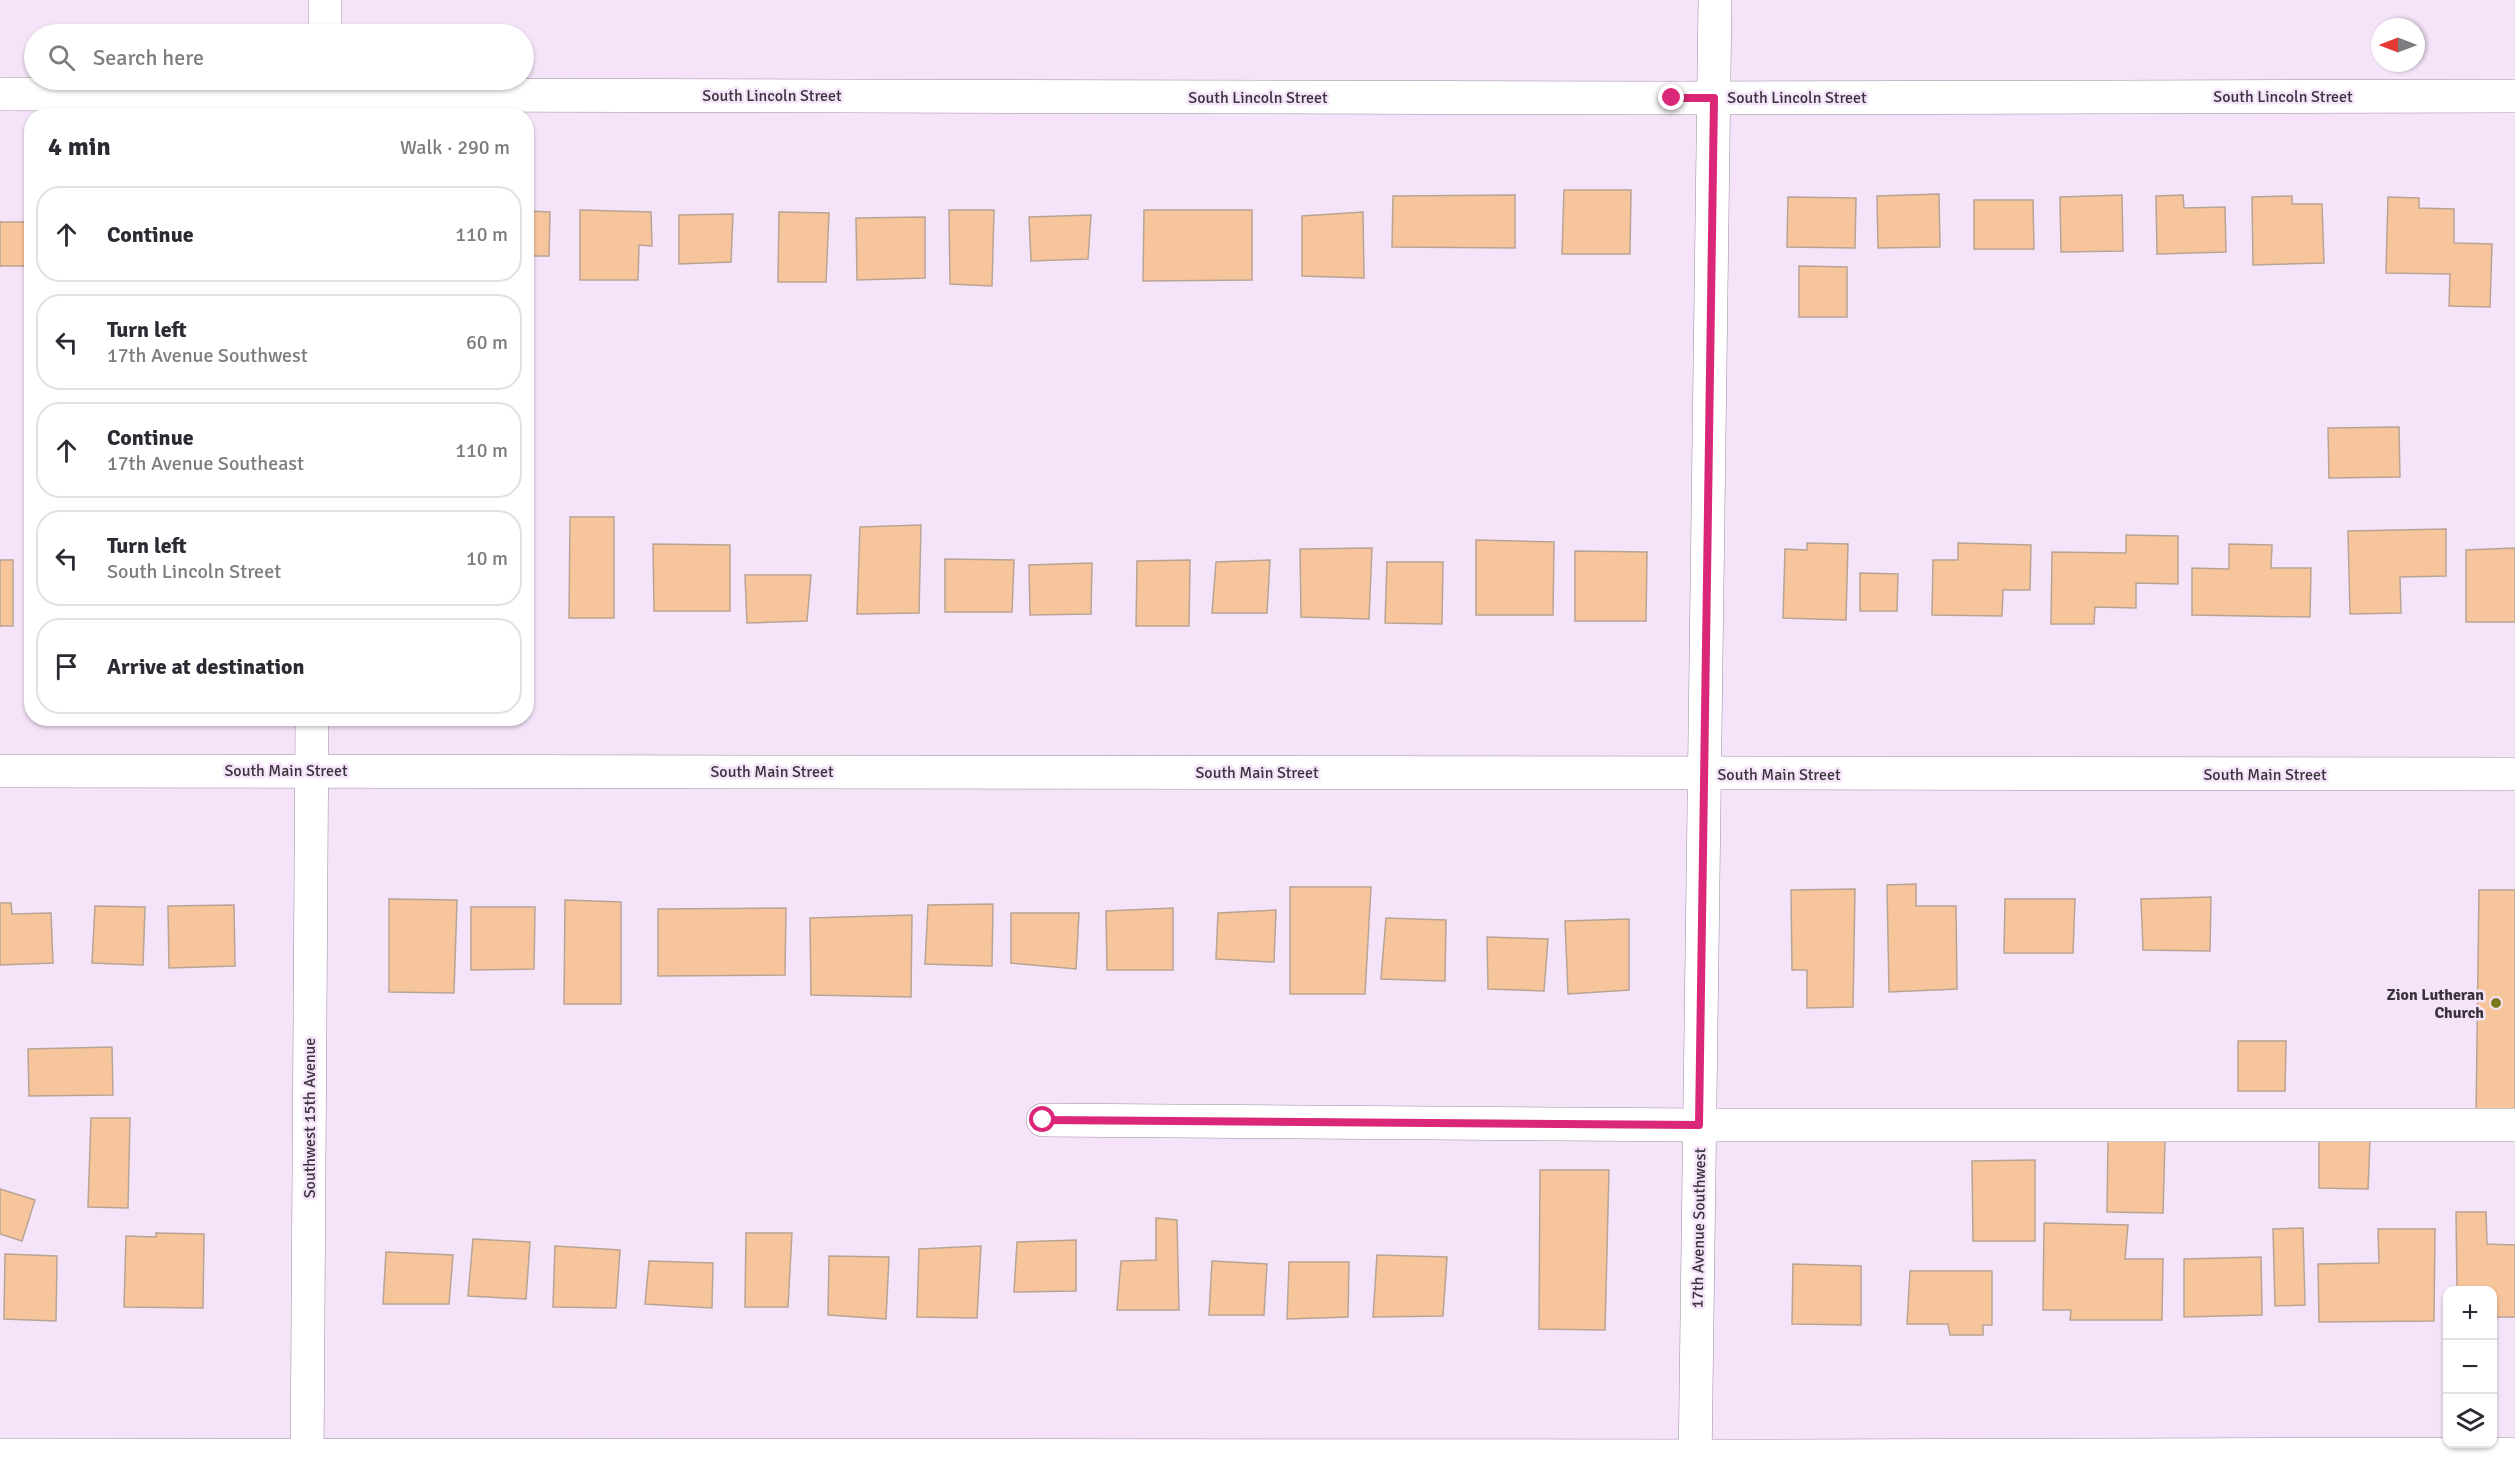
<!DOCTYPE html>
<html lang="en">
<head>
<meta charset="utf-8">
<style>
  body { margin:0; font-family:Signika,sans-serif; background:#f7f7f7; color:#2b2b33 }
  .controls { position:absolute; right:18px; bottom:18px; display:grid; overflow:hidden; border-radius:12px; box-shadow:0 2px 4px #0004 }
  .controls button { width:54px; height:54px; display:grid; place-items:center; padding:0; border:0; border-bottom:2px solid #e1e1e2; background:#fff; color:#2b2b33; font:30px sans-serif }
  .compass { position:absolute; left:2371px; top:18px; width:54px; height:54px; border-radius:50%; background:#fff; box-shadow:0 2px 4px #0004; rotate:270deg }
  .stop { position:absolute; width:18px; height:18px; margin:-14px; border:4px solid #db2777; border-radius:50%; background:#fff }
  .stop.end { background:#db2777; border-color:#fff; box-shadow:0 2px 6px #0008 }
  .list { margin:0; padding:0; list-style:none }
  h2 { display:flex; justify-content:space-between; align-items:center; height:78px; margin:0; padding:0 24px; font-size:26px }
  h2 small { font-size:20px; font-weight:400; color:#7c7c81 }
  .list li { display:grid; grid-template-columns:39px 1fr auto; gap:18px; align-items:center; box-sizing:border-box; height:96px; margin:0 12px 12px; padding:0 12px; border:2px solid #e1e1e2; border-radius:24px }
  .list b { display:block; font-size:22px; white-space:nowrap }
  .list p { margin:0; font-size:20px; white-space:nowrap; color:#7c7c81 }
  .list em { font-size:20px; font-style:normal; color:#7c7c81 }
  .icon { flex:none; width:33px; height:33px; fill:none; stroke:currentColor; stroke-width:2; stroke-linecap:round; stroke-linejoin:round }
  .map { position:relative; flex:none; width:2515px; height:1466px; overflow:hidden }
  .search { position:absolute; background:#fff; box-shadow:0 2px 4px #0004; left:24px; top:24px; width:510px; height:66px; display:flex; align-items:center; gap:15px; box-sizing:border-box; padding:0 21px; border-radius:33px; color:#7c7c81; font-size:22px }
  .panel { position:absolute; background:#fff; box-shadow:0 2px 4px #0004; left:24px; top:108px; width:510px; height:618px; border-radius:24px }
  .map>svg:first-child { display:block }
</style>
</head>
<body>
<div class="map">
<svg width="2515" height="1466" viewBox="0 0 2515 1466">
  <rect width="100%" height="100%" fill="#f4e3f9"/>
  <g fill="#f7c59c" stroke="#b9a493" stroke-width="1.5">
    <path d="M1564,190H1631L1630,254H1562Z"/>
    <path d="M1939,194L1940,247L1878,248L1877,196Z"/>
    <path d="M1515,195V248L1392,247L1393,196Z"/>
    <path d="M2122,195L2123,251L2061,252L2060,197Z"/>
    <path d="M2183,195L2184,208L2225,207L2226,252L2157,254L2156,196Z"/>
    <path d="M2292,196V204H2322L2324,263L2253,265L2252,197Z"/>
    <path d="M1788,197L1856,198L1855,248L1787,247Z"/>
    <path d="M2388,197L2419,198V208L2454,209V243L2492,244L2490,307L2449,306L2450,274L2386,273Z"/>
    <path d="M1974,200H2033L2034,249H1974Z"/>
    <path d="M580,210L651,212L652,246L639,245L638,280H580Z"/>
    <path d="M949,210H994L992,286L950,284Z"/>
    <path d="M1144,210H1252V280L1143,281Z"/>
    <path d="M526,211L550,212L549,256H526Z"/>
    <path d="M779,212L829,213L826,282H778Z"/>
    <path d="M1363,212L1364,278L1302,276V216Z"/>
    <path d="M733,214L731,262L679,264V215Z"/>
    <path d="M1091,215L1088,259L1031,261L1029,217Z"/>
    <path d="M925,217V278L857,280L856,218Z"/>
    <rect x="0" y="222" width="32" height="44"/>
    <path d="M1799,266L1847,267V317H1799Z"/>
    <path d="M2399,427L2400,477L2329,478L2328,428Z"/>
    <path d="M570,517H614V618H569Z"/>
    <path d="M921,525L919,613L857,614L860,527Z"/>
    <path d="M2446,529V576L2400,577L2401,613L2350,614L2348,531Z"/>
    <path d="M2126,535L2178,536V584L2136,583V608L2095,607L2094,624H2051L2052,552L2126,553Z"/>
    <path d="M1476,540L1554,542L1553,615H1476Z"/>
    <path d="M1807,543L1848,544L1846,620L1783,618L1785,549L1807,550Z"/>
    <path d="M1958,543L2031,545L2030,590H2003L2002,616L1932,615L1933,560H1958Z"/>
    <path d="M653,544L730,545V611H654Z"/>
    <path d="M2229,544L2272,545L2271,568H2311L2310,617L2192,615V568L2229,569Z"/>
    <path d="M1372,548L1369,619L1301,617L1300,549Z"/>
    <path d="M2515,548V622H2466V550Z"/>
    <path d="M1575,551L1647,552L1646,621H1575Z"/>
    <path d="M945,559L1014,560L1012,612H945Z"/>
    <rect x="0" y="560" width="13" height="66"/>
    <path d="M1190,560L1189,626H1136L1137,561Z"/>
    <path d="M1270,560L1267,613H1212L1216,562Z"/>
    <path d="M1387,562H1443L1442,624L1385,623Z"/>
    <path d="M1092,563L1091,614L1030,615L1029,565Z"/>
    <path d="M1860,573L1898,574L1897,611H1860Z"/>
    <path d="M745,575H811L807,621L747,623Z"/>
    <path d="M1916,884V906H1956L1957,989L1889,992L1887,885Z"/>
    <path d="M1290,887H1371L1365,994H1290Z"/>
    <path d="M1855,889L1853,1007L1807,1008V970H1792L1791,890Z"/>
    <path d="M2479,890H2515V1117H2476Z"/>
    <path d="M2211,897L2210,951L2143,950L2141,899Z"/>
    <path d="M389,899L457,900L454,993L389,992Z"/>
    <path d="M2005,899H2075L2073,953H2004Z"/>
    <path d="M565,900L621,902V1004H564Z"/>
    <path d="M0,903H11L12,914L51,913L53,963L0,965Z"/>
    <path d="M993,904L992,966L925,964L928,905Z"/>
    <path d="M234,905L235,966L169,968L168,906Z"/>
    <path d="M95,906L145,907L143,965L92,963Z"/>
    <path d="M471,907H535L534,969L471,970Z"/>
    <path d="M786,908L785,975L658,976V909Z"/>
    <path d="M1173,908V970H1107L1106,911Z"/>
    <path d="M1276,910L1274,962L1216,959L1218,913Z"/>
    <path d="M1011,913H1079L1076,969L1011,963Z"/>
    <path d="M912,915L911,997L811,995L810,918Z"/>
    <path d="M1386,918L1446,920L1445,981L1381,979Z"/>
    <path d="M1629,919V990L1568,994L1565,921Z"/>
    <path d="M1487,937L1548,939L1544,991L1488,989Z"/>
    <path d="M2238,1041H2286L2285,1091H2238Z"/>
    <path d="M112,1047L113,1095L29,1096L28,1049Z"/>
    <path d="M91,1118H130L128,1208L88,1207Z"/>
    <path d="M2319,1139L2370,1140L2368,1189L2319,1188Z"/>
    <path d="M2108,1140L2165,1141L2163,1213L2107,1212Z"/>
    <path d="M2035,1160V1241H1973L1972,1161Z"/>
    <path d="M1540,1170H1609L1605,1330L1539,1329Z"/>
    <path d="M0,1189L35,1200L22,1241L0,1234Z"/>
    <path d="M2456,1212H2486L2487,1244L2515,1245V1317H2492V1290H2457Z"/>
    <path d="M1156,1218L1177,1220L1179,1310H1117L1121,1261L1156,1260Z"/>
    <path d="M2044,1223L2128,1225L2125,1259H2163L2162,1320H2070L2071,1310H2043Z"/>
    <path d="M2303,1228L2305,1305L2275,1306L2273,1229Z"/>
    <path d="M2378,1229H2435L2434,1321L2319,1322L2318,1264L2379,1263Z"/>
    <path d="M156,1233L204,1234L203,1308L124,1307L126,1236L156,1237Z"/>
    <path d="M746,1233H792L788,1307H745Z"/>
    <path d="M473,1239L530,1242L526,1299L468,1296Z"/>
    <path d="M1076,1240V1291L1014,1292L1017,1242Z"/>
    <path d="M555,1246L620,1250L616,1308L553,1307Z"/>
    <path d="M981,1246L977,1318L917,1317L919,1249Z"/>
    <path d="M386,1252L453,1255L449,1304H383Z"/>
    <path d="M5,1254L57,1256L56,1321L4,1319Z"/>
    <path d="M1377,1255L1447,1257L1443,1316L1373,1317Z"/>
    <path d="M829,1256L889,1257L886,1319L828,1315Z"/>
    <path d="M2261,1257L2262,1315L2184,1317V1259Z"/>
    <path d="M649,1261L713,1263L712,1308L645,1304Z"/>
    <path d="M1212,1261L1267,1264L1264,1315H1209Z"/>
    <path d="M1289,1262H1349L1348,1317L1287,1319Z"/>
    <path d="M1793,1264L1861,1266V1325L1792,1324Z"/>
    <path d="M1910,1271H1992V1325H1983V1335H1950L1948,1324H1907Z"/>
  </g>
  <g fill="none" stroke-linecap="round" stroke-linejoin="round">
    <g stroke="#9b8ca0" stroke-width="34">
      <g id="minor">
        <path d="M325,34V0"/>
        <path d="M0,94L1672,98L2515,96"/>
        <path d="M0,771L2515,774"/>
        <path d="M1043,1120L1699,1125H2515"/>
        <path d="M0,1455L1747,1456L2515,1454"/>
        <path d="M307,1466L312,718"/>
        <path d="M1695,1466L1715,0"/>
      </g>
    </g>
    <use href="#minor" stroke="#fff" stroke-width="33"/>
  </g>
  <g fill="none" stroke-linecap="round" stroke-linejoin="round">
    <path stroke="#db2777" stroke-width="8" d="M1043,1120L1699,1125L1714,98H1672"/>
  </g>
  <circle fill="#7e781d" stroke="#f4e3f9" stroke-width="2" cx="2496" cy="1003" r="6"/>
  <g text-anchor="middle" stroke-width="5" stroke-linejoin="round" paint-order="stroke">
    <g font-size="16" fill="#39333b" stroke="#f4e3f9">
      <text x="772" y="101">South Lincoln Street</text>
      <text x="2283" y="102">South Lincoln Street</text>
      <text x="1258" y="103">South Lincoln Street</text>
      <text x="1797" y="103">South Lincoln Street</text>
      <text x="286" y="776">South Main Street</text>
      <text x="772" y="777">South Main Street</text>
      <text x="1257" y="778">South Main Street</text>
      <text x="1779" y="780">South Main Street</text>
      <text x="2265" y="780">South Main Street</text>
      <text transform="translate(309 1118) rotate(-90)" y="6">Southwest 15th Avenue</text>
      <text transform="translate(1698 1228) rotate(-89)" y="6">17th Avenue Southwest</text>
    </g>
    <g font-size="16" font-weight="bold" fill="#39333b" stroke="#f4e3f9" text-anchor="end">
      <text x="2484" y="1000">Zion Lutheran<tspan x="2484" dy="18">Church</tspan></text>
    </g>
  </g>
</svg>
<div class="controls">
<button>+</button>
<button>−</button>
<button><svg class="icon" aria-label="layers" viewBox="0 0 24 24"><path d="M12 4l9 5-9 5-9-5zM3 14l9 5 9-5"/></svg></button>
</div>
<svg class="compass" viewBox="-18 -18 36 36"><path d="M0-13l5 13h-10z" fill="#e53935"/><path d="M0 13l5-13h-10z" fill="#7c7c81"/></svg>
<div class="stop" style="left:1043px;top:1120px"></div>
<div class="stop end" style="left:1672px;top:98px"></div>
<div class="search"><svg class="icon" aria-label="search" viewBox="0 0 24 24"><circle cx="10" cy="10" r="6"/><path d="M15 15l6 6"/></svg>Search here</div>
<section class="panel">
<h2>4 min<small>Walk · 290 m</small></h2>
<ul class="list">
<li><svg class="icon" aria-label="ahead" viewBox="0 0 24 24"><path d="M12 20V5M6 11l6-6 6 6"/></svg><div><b>Continue</b></div><em>110 m</em></li>
<li><svg class="icon" aria-label="left" viewBox="0 0 24 24"><path d="M17 20v-9H6M10 6l-5 5 5 5"/></svg><div><b>Turn left</b><p>17th Avenue Southwest</p></div><em>60 m</em></li>
<li><svg class="icon" aria-label="ahead" viewBox="0 0 24 24"><path d="M12 20V5M6 11l6-6 6 6"/></svg><div><b>Continue</b><p>17th Avenue Southeast</p></div><em>110 m</em></li>
<li><svg class="icon" aria-label="left" viewBox="0 0 24 24"><path d="M17 20v-9H6M10 6l-5 5 5 5"/></svg><div><b>Turn left</b><p>South Lincoln Street</p></div><em>10 m</em></li>
<li><svg class="icon" aria-label="arrive" viewBox="0 0 24 24"><path d="M6 21V4h12l-3 4 3 4H6"/></svg><div><b>Arrive at destination</b></div></li>
</ul>
</section>
</div>
</body>
</html>
